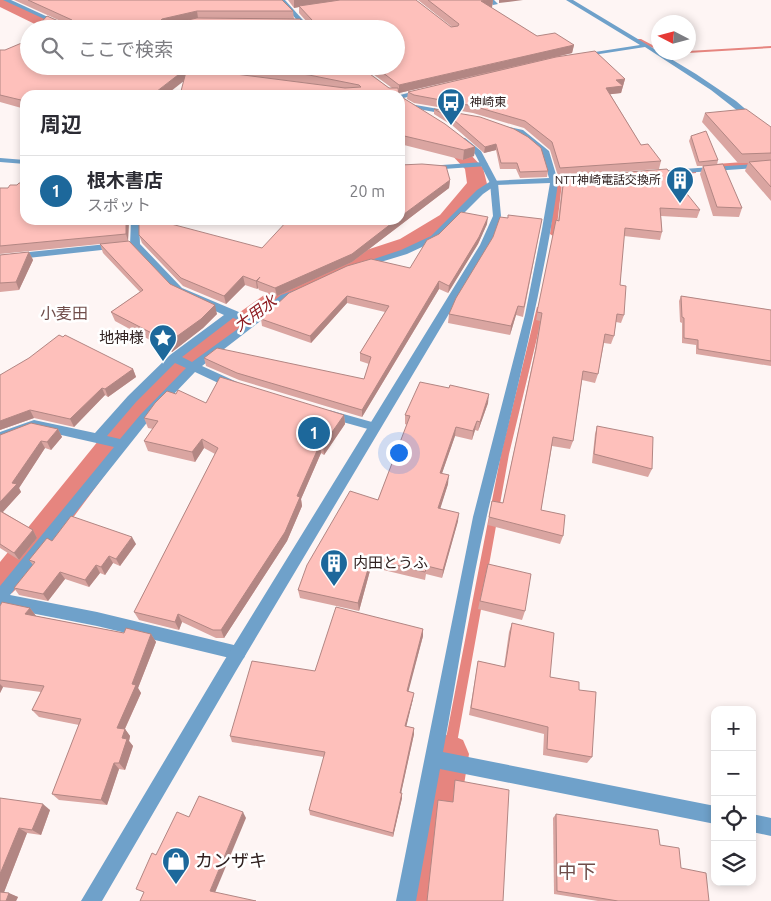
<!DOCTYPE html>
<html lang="ja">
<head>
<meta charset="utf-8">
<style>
  body { margin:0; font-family:Ubuntu,"Noto Sans JP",sans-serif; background:#f2f2f3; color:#2b2b33 }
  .controls { position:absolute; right:15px; bottom:15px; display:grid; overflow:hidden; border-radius:10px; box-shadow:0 2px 8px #0003 }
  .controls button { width:45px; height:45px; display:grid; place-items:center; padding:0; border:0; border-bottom:1px solid #e1e1e2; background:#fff; color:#2b2b33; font:25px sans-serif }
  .compass { position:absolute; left:651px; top:15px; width:45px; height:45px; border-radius:50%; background:#fff; box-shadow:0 2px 8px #0003; rotate:276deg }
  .you { position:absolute; left:398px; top:452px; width:18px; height:18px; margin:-12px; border:4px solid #fff; border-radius:50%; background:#1a73e8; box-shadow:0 0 0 8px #1a73e833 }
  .badge { display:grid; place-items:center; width:32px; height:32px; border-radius:50%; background:#1d689b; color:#fff; font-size:16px; font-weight:700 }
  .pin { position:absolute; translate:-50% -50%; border:2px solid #fff; box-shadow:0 1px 5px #0006 }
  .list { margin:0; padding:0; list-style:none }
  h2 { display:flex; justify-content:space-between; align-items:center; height:65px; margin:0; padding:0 20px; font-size:21px }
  h2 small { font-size:16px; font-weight:400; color:#7c7c81 }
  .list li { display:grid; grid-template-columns:32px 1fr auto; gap:15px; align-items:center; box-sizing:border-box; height:70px; padding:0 20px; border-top:1px solid #e1e1e2 }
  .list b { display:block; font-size:19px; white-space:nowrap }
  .list p { margin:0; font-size:16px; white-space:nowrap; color:#7c7c81 }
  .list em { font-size:16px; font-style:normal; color:#7c7c81 }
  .icon { flex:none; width:28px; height:28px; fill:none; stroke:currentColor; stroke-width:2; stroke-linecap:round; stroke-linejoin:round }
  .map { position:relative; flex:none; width:771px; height:901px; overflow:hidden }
  .search { position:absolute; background:#fff; box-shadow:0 2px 8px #0003; left:20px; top:20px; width:385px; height:55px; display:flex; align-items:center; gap:12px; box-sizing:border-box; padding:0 18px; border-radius:28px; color:#7c7c81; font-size:19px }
  .panel { position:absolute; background:#fff; box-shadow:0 2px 8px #0003; left:20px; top:90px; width:385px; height:135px; border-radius:15px }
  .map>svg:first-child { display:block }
</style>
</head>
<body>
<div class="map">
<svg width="771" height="901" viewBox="0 0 771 901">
  <rect width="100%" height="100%" fill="#fef5f4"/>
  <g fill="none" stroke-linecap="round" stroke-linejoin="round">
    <g fill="#e6857f" fill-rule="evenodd">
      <path d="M637,39H641L658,48V50L637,41Z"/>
      <path d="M771,46V48L688,53L662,52H688V51Z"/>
      <path d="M771,160V164L716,168L713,166L716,164Z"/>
      <path d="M694,170L696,171V173L660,177L657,175L660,173Z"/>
      <path d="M559,181L562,183L556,234L553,236L550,234L556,183Z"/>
      <path d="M537,307H543L544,309L509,454L455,754L453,758L449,760L445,758L443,754L501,454Z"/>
    </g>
    <g fill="#e6857f" fill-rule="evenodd">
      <path d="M0,0H6L61,26L63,29H45L0,7Z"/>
      <path d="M400,103L406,105L458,141L483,168L487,184L484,188L454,223L416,249L346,272L300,291L186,375L136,433L29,577L12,593L0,598V562L116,419L168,363L284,281L330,262L400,239L440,215L467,183L465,169L446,149L400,116Z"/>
      <path d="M449,734L463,740L469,754L445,901H401L429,754L435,740Z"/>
    </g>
    <g fill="#6fa1ca" fill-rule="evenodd">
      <path d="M3,0H11L74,29H66Z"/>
      <path d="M488,0H494L498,4L493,5Z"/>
      <path d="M566,0H573L696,74L736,101L771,131V137L711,90L645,47L580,57L579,56L582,54L640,45Z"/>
      <path d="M423,89L425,90V92L400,99V95Z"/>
      <path d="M410,104L450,111L454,113L450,115L413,108L409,106Z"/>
      <path d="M500,125L523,130L549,151L557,178L566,180L558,183C542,295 513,404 487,515C469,593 458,673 443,752L715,806V824L440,769L416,901H396L473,517L525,315L542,229L550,183L496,185L483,194L437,240L407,254L361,268L356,265L401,250L431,236L477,190L491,181L549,178L542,154L517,134L500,129Z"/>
      <path d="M0,158L25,160V164L0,162Z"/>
      <path d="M484,162L488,164L487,166L400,172V168Z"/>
      <path d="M771,163V167L654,175L650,173L654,171Z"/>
      <path d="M131,220H139L140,244L182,288L253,318L281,295L295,290L300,293L289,299L202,366L237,382L239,385L237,388H229L195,372L149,420L10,595L97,612L238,646L244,648L246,653L244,658L238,660L97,626L0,607V586L114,447L35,429L0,442V432L34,420L95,433L128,396L170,355L224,315L174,292L130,245ZM233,318L246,323L192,362L182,357ZM175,363L186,368L141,414L120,439L107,436L136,402Z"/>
      <path d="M117,243L120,244V248L0,261V255Z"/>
      <path d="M329,410L379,424L381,427L375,431L325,417L323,414L325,411Z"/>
      <path d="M752,814L771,818V836L752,832Z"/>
    </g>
    <g fill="#6fa1ca" fill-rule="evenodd">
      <path d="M279,0H285L311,29H305Z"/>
      <path d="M459,138H465L481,151L498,183L501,216L490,245L236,671L102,901H81L224,661L480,245L493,216L490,183L475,154L459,142Z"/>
    </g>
  </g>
  <g fill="#daa5a1">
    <path d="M14,0H282L293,11L294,19L304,23H308L299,13V7L294,8L288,0H416L451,27H452L418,0H493L492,7H490L537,36L574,45L572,53L560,56L625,79L621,93L610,94L641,145L661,161L659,169L558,176L550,150L524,128L473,113L414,103L407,99L408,92L492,72L399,93L184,81L25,95V109L0,102V50L29,66H359L389,88H392L362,66H396V29L63,23H65Z"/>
    <path d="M400,96L475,147L474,156L463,160L400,144Z"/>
    <path d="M434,109L548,171L547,177L520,178L516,169H500L496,150L484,153L453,126L434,114Z"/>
    <path d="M705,113L771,127V201L745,171L748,163H738L702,122Z"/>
    <path d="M691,136L718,160L717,165L742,208L739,217L713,216L700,174L703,166H697L689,141Z"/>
    <path d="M564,177L700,210L697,218L661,216L662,232L660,240L624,236L620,285L624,315L621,323L616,322L614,336L611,344L604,343L598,374L595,383L582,380L573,441L570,449L552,446L541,510L563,536L560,544L488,525L492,501L503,503L534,356L540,321L536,320L556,220L558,221L562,185Z"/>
    <path d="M450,180L449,188L352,262L277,296L259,290L258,288L257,289L245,285L226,304L183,286L142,243L139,235L262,248Z"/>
    <path d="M0,188L25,220H129L128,241L170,284L217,314L203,328L172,352L115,321L111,312L140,292L103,253L100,244L0,254Z"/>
    <path d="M508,218L542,219L523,317L516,315L510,335L448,323L449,314Z"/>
    <path d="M487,224L478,244L448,293L439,289L362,417L239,380L206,366L204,358L364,379L369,364L360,361V353L385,312L347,303L311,343L262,326L261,319L410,268Z"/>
    <path d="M29,252L33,260L19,290L0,292V255Z"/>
    <path d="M681,296L771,310V366L696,354V345L682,343V323L680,322L679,301Z"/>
    <path d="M133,369L136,377L108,397L105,395L74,427L34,418L0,430V375Z"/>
    <path d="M206,403L344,415L345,424L324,455L321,453L301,499L302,506L287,541L224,638H216L182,622L179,630L139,620L134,612L215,454L204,448L195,462L148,451L144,441L153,429L148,428L144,418Z"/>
    <path d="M488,403L478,431L475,430L472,440L455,436L442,473L448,484L440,508L458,521L442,578L426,574L425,580L371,567L359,611L300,598L298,590L378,500L407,425L405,424V415Z"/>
    <path d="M597,426L652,469L648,477L592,463L595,434Z"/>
    <path d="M58,429L62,437L51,450L45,448L19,488L21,492L3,512L33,530L37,538L19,560L0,548V435Z"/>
    <path d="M52,541L136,544L120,566L113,563L105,575L100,573L89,587L65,579L48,601L19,595L14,588L33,565L29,560Z"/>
    <path d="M488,564L525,611L522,620L478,609Z"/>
    <path d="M0,606L30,608L36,616L124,633L151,634L156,642L138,688L141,693L125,729L130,736L129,741L133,746L125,770L119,769L107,805L59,800L52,794L79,725L39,717L32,710L41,692L3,687L0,693Z"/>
    <path d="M512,623L550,677L579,690L592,757L587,763L543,755L544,734L469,715L478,661L504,667L509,632Z"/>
    <path d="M423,629V636L408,691L413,699L406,726L414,728V734L401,793H402V798L393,837L310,815L309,810L324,757L232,742L230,736L315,671Z"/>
    <path d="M0,798L50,810L41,835L27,833L4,892L18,897L16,901H0Z"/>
    <path d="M556,814L660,845L709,901H598L554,894L553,818Z"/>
  </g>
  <g fill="#b28683">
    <path d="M294,0H350L299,6V7L294,8Z"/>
    <path d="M487,0H493L492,7L480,8L481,1Z"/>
    <path d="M499,0H523L499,3Z"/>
    <path d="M197,11L198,18L162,29L160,21L162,19Z"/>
    <path d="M574,45L572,53L399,93V85Z"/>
    <path d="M187,68L189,77L166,95H152Z"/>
    <path d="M625,79L621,93L604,95L606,88L616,80Z"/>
    <path d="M496,144V150L484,153L485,147Z"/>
    <path d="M475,147L474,156L463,160L464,150Z"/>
    <path d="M450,180L449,188L352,262L277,296L275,288L396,220H400V217Z"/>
    <path d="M488,217L487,224L478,244L448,293L449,286Z"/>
    <path d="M126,220H129L128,241L126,234Z"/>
    <path d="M29,252L33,260L19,290L16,282Z"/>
    <path d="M243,276L245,285L226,304L224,296Z"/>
    <path d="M260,277L257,281L258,288L257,289L256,281Z"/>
    <path d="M439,281V289L362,417V410Z"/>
    <path d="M347,296V303L311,343L310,336Z"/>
    <path d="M215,305L217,314L203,328L172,352L169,342Z"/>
    <path d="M518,306L516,315L510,335L511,326Z"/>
    <path d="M133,369L136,377L108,397L105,389Z"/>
    <path d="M102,388L105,395L74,427L70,419Z"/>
    <path d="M489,394L488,403L478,431L480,422Z"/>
    <path d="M30,410L34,418L0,430V421Z"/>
    <path d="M344,415L345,424L324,455L323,445Z"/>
    <path d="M477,421L475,430L472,440L473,431Z"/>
    <path d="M456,427L455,436L439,482L440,473Z"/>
    <path d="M58,429L62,437L51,450L47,442Z"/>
    <path d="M202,439L204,448L195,462L192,452Z"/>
    <path d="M41,441L45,448L19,488L21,492L0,515V502L12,483Z"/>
    <path d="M320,444L321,453L301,499L302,506L287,541L224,638L221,630L297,496Z"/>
    <path d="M449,475L448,484L438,516V508Z"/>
    <path d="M459,513L458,521L442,578L443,570Z"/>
    <path d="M33,530L37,538L19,560L14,553Z"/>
    <path d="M132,537L136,544L120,566L116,559Z"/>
    <path d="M109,556L113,563L105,575L101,567Z"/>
    <path d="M371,559V567L359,611L358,603Z"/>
    <path d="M96,565L100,573L89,587L85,580Z"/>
    <path d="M60,572L65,579L48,601L43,594Z"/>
    <path d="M30,608L36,616L31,623L25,614Z"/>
    <path d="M178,614L182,622L179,630L175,622Z"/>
    <path d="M423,629V636L407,697V691Z"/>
    <path d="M151,634L156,642L138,688L141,693L122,735L117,728L132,684Z"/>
    <path d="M0,684L3,687L0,693Z"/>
    <path d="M414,693L413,699L405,732V726Z"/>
    <path d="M414,728V734L400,798V793Z"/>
    <path d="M125,729L130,736L129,741L133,746L125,770L119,763L122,738Z"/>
    <path d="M114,763L119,769L107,805L101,800Z"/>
    <path d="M402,793V798L393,837V833Z"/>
    <path d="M43,804L50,810L41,835L32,830Z"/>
    <path d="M243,812L246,818L214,895L210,891Z"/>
    <path d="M19,828L27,833L3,895L0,894V874Z"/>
    <path d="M9,893L18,897L16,901H6Z"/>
  </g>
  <g fill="#fec0bb" stroke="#b28683">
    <path d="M28,0H282L293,11H197L162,19L160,21L174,23L197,18L300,19L304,23H310L312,20L299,6L340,0H416L451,27L458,26L459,24L428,0H487L481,1L537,36L555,33L574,45L399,85L374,66H396V29H35L47,16L63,23L73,22L72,20Z"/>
    <path d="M29,36V66H193L212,71L345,88L361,87L359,85L309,75L240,66H359L389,88H398L399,95H180L187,68L152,95H25V101L0,95V50H5L24,42Z"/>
    <path d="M595,51L625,79L616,80L623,86L606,88L641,145L648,144L661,161L560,168L552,142L525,121L473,106L414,95L408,92L556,57Z"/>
    <path d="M400,96L445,124L475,147L464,150L400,135Z"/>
    <path d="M434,109L480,117L514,129L528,137L541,148L548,171L520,172L517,163H501L496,144L485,147L454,120Z"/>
    <path d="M746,109L771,127V153L742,154L705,113Z"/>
    <path d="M706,131L718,160L699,162L691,136Z"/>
    <path d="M771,160V187L749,162Z"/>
    <path d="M422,164L446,166L450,180L400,217V165Z"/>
    <path d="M723,164L742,208L717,207L703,166Z"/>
    <path d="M667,169L700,210L660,208L662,232L625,228L620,285L626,286L624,315L617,314L614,336L605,334L598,374L583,371L573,441L553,437L541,510L565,515L563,536L489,517L492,501L503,503L536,349L542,313L537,312L556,220L559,221L564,177Z"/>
    <path d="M19,183H25V220H126V234L0,246V188H8L10,185H17Z"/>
    <path d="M461,212L488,217L479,237L449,286L439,281L362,410L237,373L204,358L217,348L364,379L371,357L360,353L389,306L347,296L310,336L261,319L289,293L347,266L371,259L410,268L427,240L439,234Z"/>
    <path d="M508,215L542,219L524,307L518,306L511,326L449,314L456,298L493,237L500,217L508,218Z"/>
    <path d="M139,220H156L262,248L288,220H396L352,254L275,288L257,281L260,277L256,281L243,276L224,296L181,278L139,235Z"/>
    <path d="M129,241L170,284L215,305L201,319L169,342L111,312L143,290L100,244Z"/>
    <path d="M29,252L16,282L0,283V255Z"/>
    <path d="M681,296L771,310V361L698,349V340L684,338V318L682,317Z"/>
    <path d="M59,335L63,337L65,335L133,369L105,389L102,388L70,419L30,410L0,421V375L29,358Z"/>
    <path d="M220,377L344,415L323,445L320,444L297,496L300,497L285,532L221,630H213L178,614L175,622L134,612L218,448L202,439L192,452L144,441L158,421L144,418L155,403L167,391L176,394L178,390L206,403Z"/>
    <path d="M420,382L449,388L450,385L489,394L480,422L477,421L473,431L456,427L440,473L449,475L438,508L459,513L443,570L427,566L425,572L371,559L358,603L298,590L307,565L350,491L378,500L410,416L405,415Z"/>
    <path d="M31,423L58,429L47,442L41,441L12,483L17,484L0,502V435Z"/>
    <path d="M597,426L653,437L652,469L594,454Z"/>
    <path d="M0,511L33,530L14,553L0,544Z"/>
    <path d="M71,516L132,537L116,559L109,556L101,567L96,565L85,580L60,572L43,594L14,588L35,562L29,560L47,538L52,541Z"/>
    <path d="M488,564L531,574L525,611L480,601Z"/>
    <path d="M2,602L30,608L25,614L124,633L126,628L151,634L132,684L136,685L117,728L125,729L122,738L127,739L119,763H114L101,800L52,794L81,719L32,710L44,686L0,680V606Z"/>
    <path d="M336,607L423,629L407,691L414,693L405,726L414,728L400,793H402L393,833L309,810L325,752L230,736L252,661L315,671Z"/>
    <path d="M512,623L554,633L550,677L579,682V690L596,692L592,757L547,749L548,727L471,708L478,661L505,667Z"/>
    <path d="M455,780L509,790L503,901H427L438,800L453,802Z"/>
    <path d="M199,796L243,812L210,891L256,901H140L144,892L136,889L152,853L156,855L177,812L189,817Z"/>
    <path d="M0,798L43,804L32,830L19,828L0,874Z"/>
    <path d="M556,814L658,830L660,845L679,848L681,868L706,873L709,901H618L557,891Z"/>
    <path d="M0,892L9,893L6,901H0Z"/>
  </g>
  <defs>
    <g id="bus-pin" transform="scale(1.4375)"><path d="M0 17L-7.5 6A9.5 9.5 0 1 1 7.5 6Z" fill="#1d689b" stroke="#fff"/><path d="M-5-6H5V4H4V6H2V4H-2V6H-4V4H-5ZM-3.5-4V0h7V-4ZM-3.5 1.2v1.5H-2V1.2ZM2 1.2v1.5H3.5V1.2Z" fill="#fff"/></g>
    <g id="building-pin" transform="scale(1.4375)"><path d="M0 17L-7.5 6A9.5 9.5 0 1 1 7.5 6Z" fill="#1d689b" stroke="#fff"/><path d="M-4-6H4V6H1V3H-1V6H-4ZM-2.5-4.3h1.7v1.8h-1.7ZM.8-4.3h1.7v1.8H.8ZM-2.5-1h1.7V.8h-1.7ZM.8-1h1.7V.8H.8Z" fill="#fff"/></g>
    <g id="sight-pin" transform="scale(1.4375)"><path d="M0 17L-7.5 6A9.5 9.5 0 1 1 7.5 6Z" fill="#1d689b" stroke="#fff"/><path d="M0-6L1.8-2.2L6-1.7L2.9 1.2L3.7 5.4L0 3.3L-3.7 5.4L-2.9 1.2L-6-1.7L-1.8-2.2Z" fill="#fff"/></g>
    <g id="shop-pin" transform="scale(1.4375)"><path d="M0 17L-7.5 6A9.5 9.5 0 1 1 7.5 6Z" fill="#1d689b" stroke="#fff"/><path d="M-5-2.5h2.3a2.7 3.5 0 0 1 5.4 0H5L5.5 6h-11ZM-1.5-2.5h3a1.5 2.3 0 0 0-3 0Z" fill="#fff"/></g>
  </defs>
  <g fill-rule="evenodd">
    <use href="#bus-pin" x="451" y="102"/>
    <use href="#building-pin" x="680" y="180"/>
    <use href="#sight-pin" x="163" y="338"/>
    <use href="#building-pin" x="334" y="563"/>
    <use href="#shop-pin" x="176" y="861"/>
  </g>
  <g text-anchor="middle" stroke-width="5" stroke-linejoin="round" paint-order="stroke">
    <g font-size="12" fill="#302120" stroke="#fff" text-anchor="start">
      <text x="470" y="106">神崎東</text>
      <text x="661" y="184" text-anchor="end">NTT神崎電話交換所</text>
    </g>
    <g font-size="15" fill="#302120" stroke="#fff" text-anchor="end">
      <text x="144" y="343">地神様</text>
      <text x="353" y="568" text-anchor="start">内田とうふ</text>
    </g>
    <g font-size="16" fill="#704e4b" stroke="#fff">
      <text x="64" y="319">小麦田</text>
    </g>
    <g font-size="16" font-style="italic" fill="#8f1d22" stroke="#fff">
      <text transform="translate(255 313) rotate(-36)" y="6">大用水</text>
    </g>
    <g font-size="18" fill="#302120" stroke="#fff" text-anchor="start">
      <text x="195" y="867">カンザキ</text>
    </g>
    <g font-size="19" fill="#704e4b" stroke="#fff">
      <text x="577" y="878">中下</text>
    </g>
  </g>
</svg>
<div class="controls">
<button>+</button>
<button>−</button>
<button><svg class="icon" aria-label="locate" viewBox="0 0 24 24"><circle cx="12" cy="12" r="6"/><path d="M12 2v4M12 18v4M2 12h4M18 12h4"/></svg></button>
<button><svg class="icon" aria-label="layers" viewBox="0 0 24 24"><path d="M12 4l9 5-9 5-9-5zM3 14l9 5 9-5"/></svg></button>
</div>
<svg class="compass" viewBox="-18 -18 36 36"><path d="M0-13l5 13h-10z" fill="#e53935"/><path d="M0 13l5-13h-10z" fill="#7c7c81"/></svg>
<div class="you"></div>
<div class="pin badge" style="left:314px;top:433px">1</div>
<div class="search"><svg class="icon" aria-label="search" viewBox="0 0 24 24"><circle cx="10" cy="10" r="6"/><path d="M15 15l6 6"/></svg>ここで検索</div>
<section class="panel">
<h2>周辺<small></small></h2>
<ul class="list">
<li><span class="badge">1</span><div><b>根木書店</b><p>スポット</p></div><em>20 m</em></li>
</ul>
</section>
</div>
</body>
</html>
